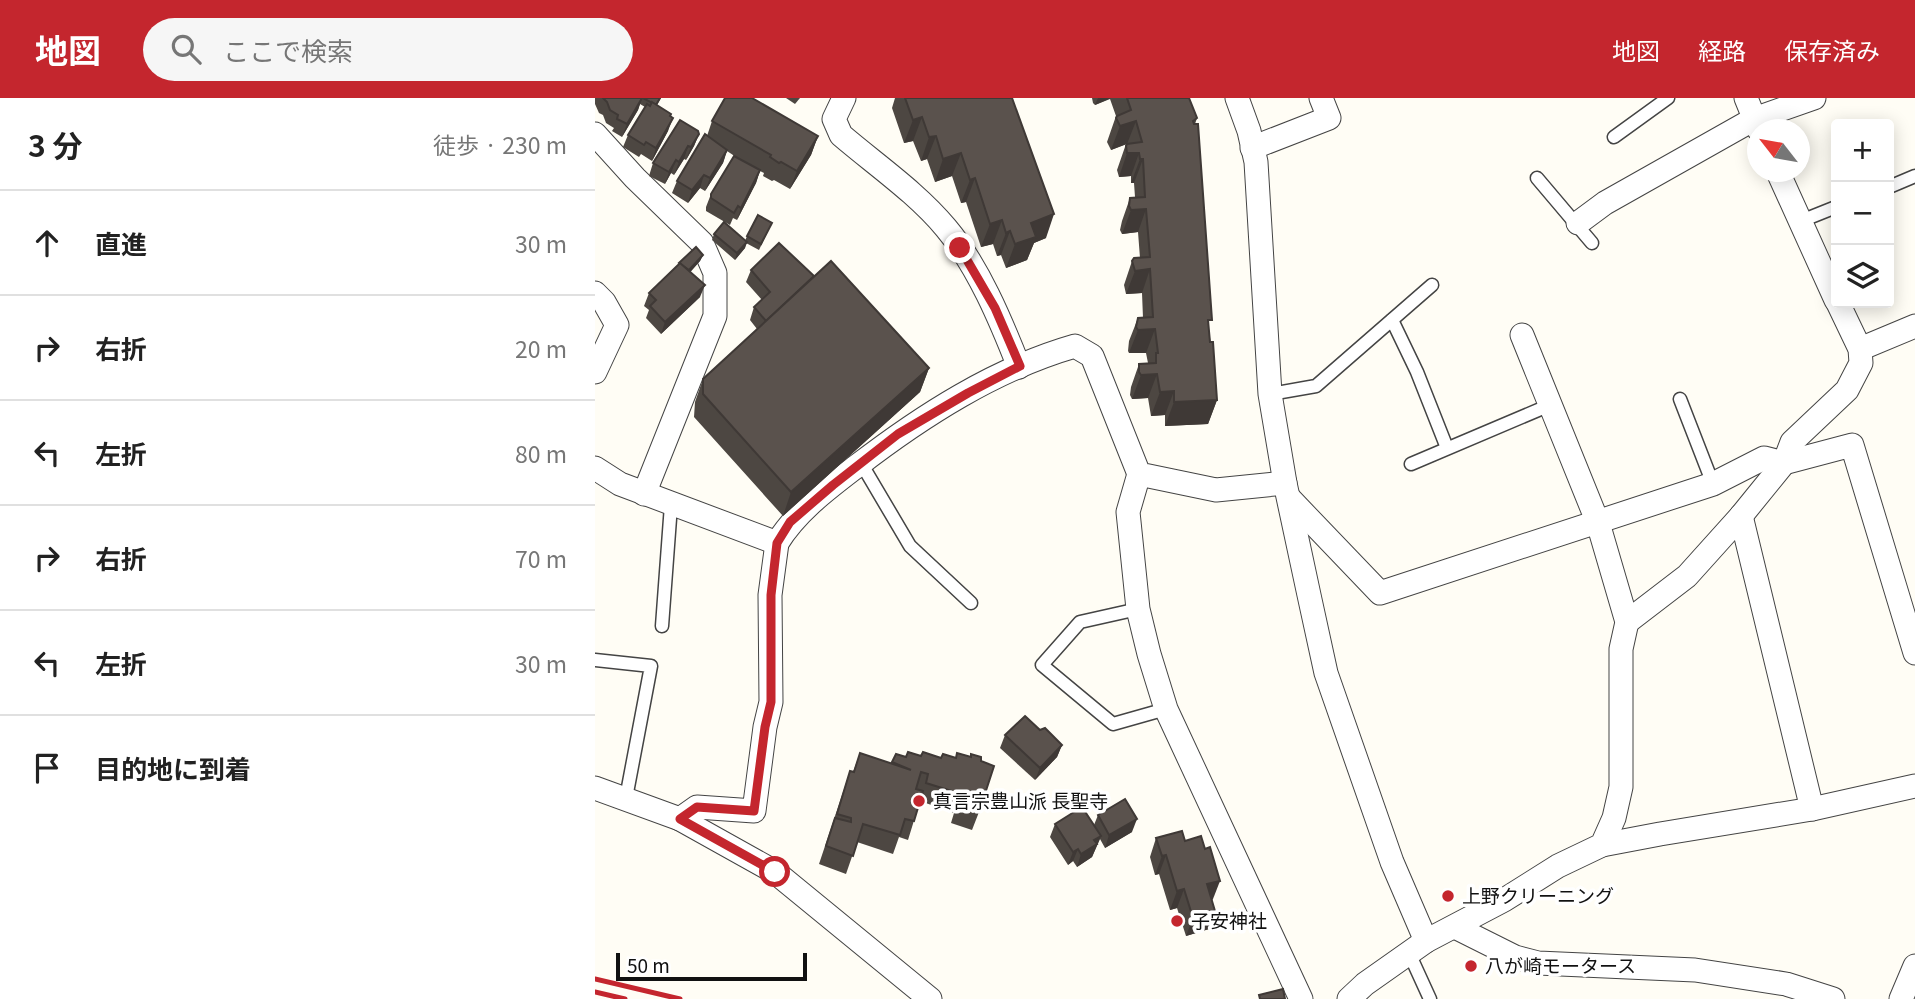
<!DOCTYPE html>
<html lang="ja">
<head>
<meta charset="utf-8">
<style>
  body { margin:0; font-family:Georgia,"Noto Sans JP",serif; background:#f6f6f6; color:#222 }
  .controls { position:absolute; right:21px; top:21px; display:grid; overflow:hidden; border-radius:7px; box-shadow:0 4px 18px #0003 }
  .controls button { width:63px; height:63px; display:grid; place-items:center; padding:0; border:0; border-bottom:2px solid #e0e0e0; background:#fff; color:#222; font:35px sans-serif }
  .compass { position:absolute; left:1152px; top:21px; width:63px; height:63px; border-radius:50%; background:#fff; box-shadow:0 4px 18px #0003; rotate:301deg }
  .scale { position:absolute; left:21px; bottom:18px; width:191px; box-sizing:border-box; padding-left:7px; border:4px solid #111; border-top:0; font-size:19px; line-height:24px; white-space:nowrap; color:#111; -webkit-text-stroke:5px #fff; paint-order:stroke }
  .stop { position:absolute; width:21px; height:21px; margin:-16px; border:5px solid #c4262e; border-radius:50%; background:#fff }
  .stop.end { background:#c4262e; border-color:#fff; box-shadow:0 2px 7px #0008 }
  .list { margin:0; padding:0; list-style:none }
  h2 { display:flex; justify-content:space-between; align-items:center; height:91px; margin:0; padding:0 28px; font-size:30px }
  h2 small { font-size:23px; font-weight:400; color:#767676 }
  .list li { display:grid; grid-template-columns:46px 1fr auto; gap:21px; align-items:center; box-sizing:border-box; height:105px; padding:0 28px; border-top:2px solid #e0e0e0 }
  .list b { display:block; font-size:26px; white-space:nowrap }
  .list em { font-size:23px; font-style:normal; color:#767676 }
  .icon { flex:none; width:38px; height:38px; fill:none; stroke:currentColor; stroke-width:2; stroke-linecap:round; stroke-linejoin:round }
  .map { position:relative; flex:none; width:1320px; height:901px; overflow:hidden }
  header { display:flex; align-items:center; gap:42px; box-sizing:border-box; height:98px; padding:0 35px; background:#c4262e; color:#fff }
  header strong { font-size:33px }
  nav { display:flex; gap:38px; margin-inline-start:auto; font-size:24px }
  .search { width:490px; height:63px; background:#f6f6f6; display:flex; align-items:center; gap:18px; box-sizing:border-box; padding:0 24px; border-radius:38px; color:#767676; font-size:26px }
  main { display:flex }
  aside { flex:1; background:#fff }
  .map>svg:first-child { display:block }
</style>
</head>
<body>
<header>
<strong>地図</strong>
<div class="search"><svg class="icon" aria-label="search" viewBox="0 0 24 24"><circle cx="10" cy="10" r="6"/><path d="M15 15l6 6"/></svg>ここで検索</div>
<nav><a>地図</a><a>経路</a><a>保存済み</a></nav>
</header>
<main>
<aside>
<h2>3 分<small>徒歩 · 230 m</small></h2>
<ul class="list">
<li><svg class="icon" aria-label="ahead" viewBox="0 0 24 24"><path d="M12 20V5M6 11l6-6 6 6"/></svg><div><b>直進</b></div><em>30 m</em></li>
<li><svg class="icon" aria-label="right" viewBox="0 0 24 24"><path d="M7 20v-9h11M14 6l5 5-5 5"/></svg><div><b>右折</b></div><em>20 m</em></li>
<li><svg class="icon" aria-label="left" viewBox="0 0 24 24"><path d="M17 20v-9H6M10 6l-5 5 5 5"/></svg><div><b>左折</b></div><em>80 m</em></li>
<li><svg class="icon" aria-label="right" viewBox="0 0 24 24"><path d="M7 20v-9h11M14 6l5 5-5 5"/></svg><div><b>右折</b></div><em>70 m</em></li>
<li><svg class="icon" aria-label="left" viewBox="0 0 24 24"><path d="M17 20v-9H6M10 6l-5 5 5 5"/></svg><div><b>左折</b></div><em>30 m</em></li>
<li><svg class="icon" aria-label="arrive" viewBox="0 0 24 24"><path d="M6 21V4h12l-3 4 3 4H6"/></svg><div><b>目的地に到着</b></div></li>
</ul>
</aside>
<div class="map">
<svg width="1320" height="901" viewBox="0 0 1320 901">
  <rect width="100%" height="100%" fill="#fffdf5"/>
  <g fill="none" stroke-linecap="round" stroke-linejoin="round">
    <g stroke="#444" stroke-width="15">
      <g id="lane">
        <path d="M1019,39L1073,0"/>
        <path d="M942,80L997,145"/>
        <path d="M1294,89L1320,78"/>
        <path d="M1206,123L1241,109"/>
        <path d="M797,222L822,274L852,350"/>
        <path d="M675,296L721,288L837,187"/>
        <path d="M1085,301L1118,386"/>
        <path d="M266,365L315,448L376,505"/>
        <path d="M816,366L955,307"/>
        <path d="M543,511L485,524L447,567L518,626L571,611"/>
        <path d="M67,528L76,407"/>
        <path d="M0,562L56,568L31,700"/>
        <path d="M814,855L835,901"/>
      </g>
    </g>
    <g stroke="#444" stroke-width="25">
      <g id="street">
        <path d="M249,0L239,21L246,37C281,67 322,95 351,130C383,168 406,223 424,269"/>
        <path d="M642,0L654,33L661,64L675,296L690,385L714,497L731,575L797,764L831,843"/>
        <path d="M1151,0L1164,32"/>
        <path d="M0,36L40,80L107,145L120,175V218L49,396"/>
        <path d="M657,50L734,20L726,0"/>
        <path d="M1183,74L1241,202"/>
        <path d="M983,125L1010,105L1159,21L1219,0"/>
        <path d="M0,195L9,204L22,227L0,274"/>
        <path d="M1265,251L1320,228"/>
        <path d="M0,370L25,386L182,445C202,413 232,391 262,368C327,318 400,271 480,248L497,258L544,376L621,392L690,385"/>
        <path d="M544,376L533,414L543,511L554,556L571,611L706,901"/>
        <path d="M694,400L785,495L1118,386L1169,360L1189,365L1257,347L1320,555"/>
        <path d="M1146,418L1217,711"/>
        <path d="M1032,524L1092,478L1146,418L1189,365L1197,344L1252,292L1266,265L1265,251L1243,205"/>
        <path d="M0,690L85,721L180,774L335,901"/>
        <path d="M85,721L102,709L159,713L170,629L176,604L175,497L182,445"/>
        <path d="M1007,747L1065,736L1217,711L1320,688"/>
        <path d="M860,829L920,859L943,865L1100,872L1191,886L1238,901"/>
        <path d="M754,901L770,886L831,843L909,802L963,768L1007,747L1019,720L1026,689V551L1032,524L1003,425L927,237"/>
        <path d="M1306,901L1320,868"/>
      </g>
    </g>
    <use href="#lane" stroke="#fff" stroke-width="12"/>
    <use href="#street" stroke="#fff" stroke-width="23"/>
    <g stroke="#c4262e" stroke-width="5">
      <path d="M0,881L85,901"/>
      <path d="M0,894L30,901"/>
    </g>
  </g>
  <g fill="#4d4742">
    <path d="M0,0H66L62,7L76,16L73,33L57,63L46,56L44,59L28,49L33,37L50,9L45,6L43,12L27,39L17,33L19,30L11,25L8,17L4,15L0,6Z"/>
    <path d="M191,0H205L200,6Z"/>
    <path d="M300,0H417L451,140L439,145L432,162L411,170L406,157L402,158L398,146L386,149L371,104L366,105L357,78L340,84L332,61L326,63L318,43L309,45L297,10Z"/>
    <path d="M497,0H594L602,20L600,26L614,231L622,302L613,326L570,328V317L556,318L553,300L537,301L535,297L536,289L544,266L553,265L551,255H534L533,253L534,243L543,220H548L547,195L531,196L529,187L537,163L545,160L543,134L527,136L525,132L527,123L535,100L540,99L539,85H536V78L524,79L522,72L531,46L516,52L512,44L521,18L515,1L500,7L498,5Z"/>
    <path d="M117,23L223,38L216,57L195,91L179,82L177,83L168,78L169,75L165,73L161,85L142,122L138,120L135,127L111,113V109L116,96L147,63L132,53L128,65L110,93L105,90L93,105L77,95L82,83L112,38Z"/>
    <path d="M104,36L99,48L91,62L89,61L79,77L76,75L70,86L54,78L58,65Z"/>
    <path d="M177,125L164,152L151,145L150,150L140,162L117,142L119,136L150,143L152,138Z"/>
    <path d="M108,157L105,163L95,174L105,199L66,236L51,220L54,212L49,208L54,195Z"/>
    <path d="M156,172L219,178L334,270L325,294L188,418L99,319L100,304L108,281L162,231L155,222L159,209L167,202L151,184Z"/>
    <path d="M445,632L467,647L462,659L440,682L405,650L410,637Z"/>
    <path d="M265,655L297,666L301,656L311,659L326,658L384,714L377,732L356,725L359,715L325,703L313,742L304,739L298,756L262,744L251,776L224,766L255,673L258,674Z"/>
    <path d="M503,717L537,734L510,750L505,741L497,759L482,769L478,763L473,767L455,739L460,726L499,727Z"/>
    <path d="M561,740L590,743L618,801L617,802L614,831L591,838L582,810L575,812L564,776L560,777L555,759Z"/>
  </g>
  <g fill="#3f3936">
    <path d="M47,0L43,12L27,39L32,26Z"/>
    <path d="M503,0H516L500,7Z"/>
    <path d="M327,19L318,43L309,45L318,22Z"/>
    <path d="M78,20L73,33L57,63L61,50Z"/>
    <path d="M541,23L532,46L516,52L525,28Z"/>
    <path d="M104,36L99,48L91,62L96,49Z"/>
    <path d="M223,38L216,57L195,91L202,73Z"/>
    <path d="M341,38L332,61L326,63L334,39Z"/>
    <path d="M93,48L89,61L79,77L84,64Z"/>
    <path d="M132,52L128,65L110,93L115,80Z"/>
    <path d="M366,55L357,78L340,84L348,61Z"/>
    <path d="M532,55H544L536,78L524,79Z"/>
    <path d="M545,61H548L539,85H536Z"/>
    <path d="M81,62L76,75L70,86L74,74Z"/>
    <path d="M165,72L161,85L142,122L146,110Z"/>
    <path d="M109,77L105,90L93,105L97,92Z"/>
    <path d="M380,80L371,104L366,105L375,82Z"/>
    <path d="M551,111L543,134L527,136L536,112Z"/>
    <path d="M459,116L451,140L439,145L432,162L411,170L420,146L436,125Z"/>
    <path d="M407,122L398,146L386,149L395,126Z"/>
    <path d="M415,133L406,157L402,158L411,135Z"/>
    <path d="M152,144L150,150L140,162L142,155Z"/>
    <path d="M108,157L105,163L91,179L93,173Z"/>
    <path d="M555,171L547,195L531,196L540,173Z"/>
    <path d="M110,187L105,199L66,236L70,224Z"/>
    <path d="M560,231L551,255H534L543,232Z"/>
    <path d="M334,270L325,294L188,418L196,394Z"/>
    <path d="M562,276L553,300L537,301L546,277Z"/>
    <path d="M579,293L570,317L556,318L565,294Z"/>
    <path d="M622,302L613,326L570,328L579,304Z"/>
    <path d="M467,647L462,659L440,682L445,670Z"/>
    <path d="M542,721L537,734L510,750L514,737Z"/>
    <path d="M506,738L497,759L482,769L486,756L499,742Z"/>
    <path d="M483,751L478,763L473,767L478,754Z"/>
    <path d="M571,757L564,776L560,777L567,758Z"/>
    <path d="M625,783L618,801L606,805L612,786Z"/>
    <path d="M589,791L582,810L575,812L582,793Z"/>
    <path d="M620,813L614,831L591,838L598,820Z"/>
  </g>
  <g fill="#5a524d" stroke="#3f3936" stroke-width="2">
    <path d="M8,0H47L32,26L22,21L23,17L15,12L12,4Z"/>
    <path d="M48,0H65L61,7Z"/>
    <path d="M130,0H157L223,38L202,73L186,64L184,65L175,59L176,57L117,23Z"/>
    <path d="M310,0H417L459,116L436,125L441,139L420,146L415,133L411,135L407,122L395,126L380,80L375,82L366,55L348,61L341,38L334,39L327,19L318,22Z"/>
    <path d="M532,0H594L602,20L598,23L599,26H603L617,222H613L615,244H618L622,302L579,304V293L565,294L562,276L546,277L544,274V266L561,265V255H563L560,231L543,232L541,229L543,220L558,219L555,171L540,173L537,163L539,160L555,159L551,111L536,112L534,108L535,100L550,99L548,61H545L544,55H532L531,48L532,46L547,44L541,23L525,28L521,20L522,18L536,12Z"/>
    <path d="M57,4L76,16L75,18L78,20L61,50L51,44L49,47L33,37L52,6L55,8Z"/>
    <path d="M85,22L103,33L104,36L96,49L93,48L84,64L81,62L74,74L58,65Z"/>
    <path d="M110,36L132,52L115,80L109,77L97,92L82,83Z"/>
    <path d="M139,58L165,72L146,110L143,108L139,115L116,100V96Z"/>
    <path d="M163,117L177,125L166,146L152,138Z"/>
    <path d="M129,124L152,144L142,155L119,136Z"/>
    <path d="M184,145L219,178L171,223L159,209L175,194L156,172Z"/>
    <path d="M101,149L108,157L94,172L84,165Z"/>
    <path d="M236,163L334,270L196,394L108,296V281Z"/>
    <path d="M85,165L110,187L70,224L55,208L61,202L54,195Z"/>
    <path d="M430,618L445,632L450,630L467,647L445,670L410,637Z"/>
    <path d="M313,654L326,658L328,654L346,660L348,656L361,660L362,655L376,659V656L386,659V663L399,668L384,714L363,707L366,696L331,685L333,676L326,674L321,691L328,693L319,723L310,721L305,737L268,726L258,758L231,748L240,720L256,724V720L242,716L255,673L259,674L265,655L316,672L297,664L301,656L311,659Z"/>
    <path d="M530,701L542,721L514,737L503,717Z"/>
    <path d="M487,709L506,738L499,742L502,746L486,756L483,751L478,754L460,726Z"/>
    <path d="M587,733L590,743L606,738L610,751L615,749L625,783L612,786L620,813L598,820L589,791L582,793L571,757L567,758L561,740Z"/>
    <path d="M688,891L690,901H665L664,897Z"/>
  </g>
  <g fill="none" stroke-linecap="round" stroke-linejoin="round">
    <path stroke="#c4262e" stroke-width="9" d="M180,774L85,721L102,709L159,713L170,629L176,604V497L182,445L195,424L238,387L303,336L373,295L425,268L400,210L365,150"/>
  </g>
  <g fill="#c4262e" stroke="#fff" stroke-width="2.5">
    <circle cx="324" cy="703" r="7"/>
    <circle cx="853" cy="798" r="7"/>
    <circle cx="582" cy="823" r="7"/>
    <circle cx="876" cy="868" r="7"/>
  </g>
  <g text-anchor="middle" stroke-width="7" stroke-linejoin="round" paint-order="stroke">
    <g font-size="19" fill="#111" stroke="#fff" text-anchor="start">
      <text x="338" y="710">真言宗豊山派 長聖寺</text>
      <text x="867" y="805">上野クリーニング</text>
      <text x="596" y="830">子安神社</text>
      <text x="890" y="875">八が崎モータース</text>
    </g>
  </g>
</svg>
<div class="controls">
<button>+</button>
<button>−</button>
<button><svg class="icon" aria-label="layers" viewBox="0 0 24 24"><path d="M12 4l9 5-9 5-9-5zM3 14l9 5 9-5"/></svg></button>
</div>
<svg class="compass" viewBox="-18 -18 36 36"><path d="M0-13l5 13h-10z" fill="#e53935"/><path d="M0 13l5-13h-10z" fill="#767676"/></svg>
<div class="scale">50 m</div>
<div class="stop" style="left:180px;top:774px"></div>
<div class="stop end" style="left:365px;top:150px"></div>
</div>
</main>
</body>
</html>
